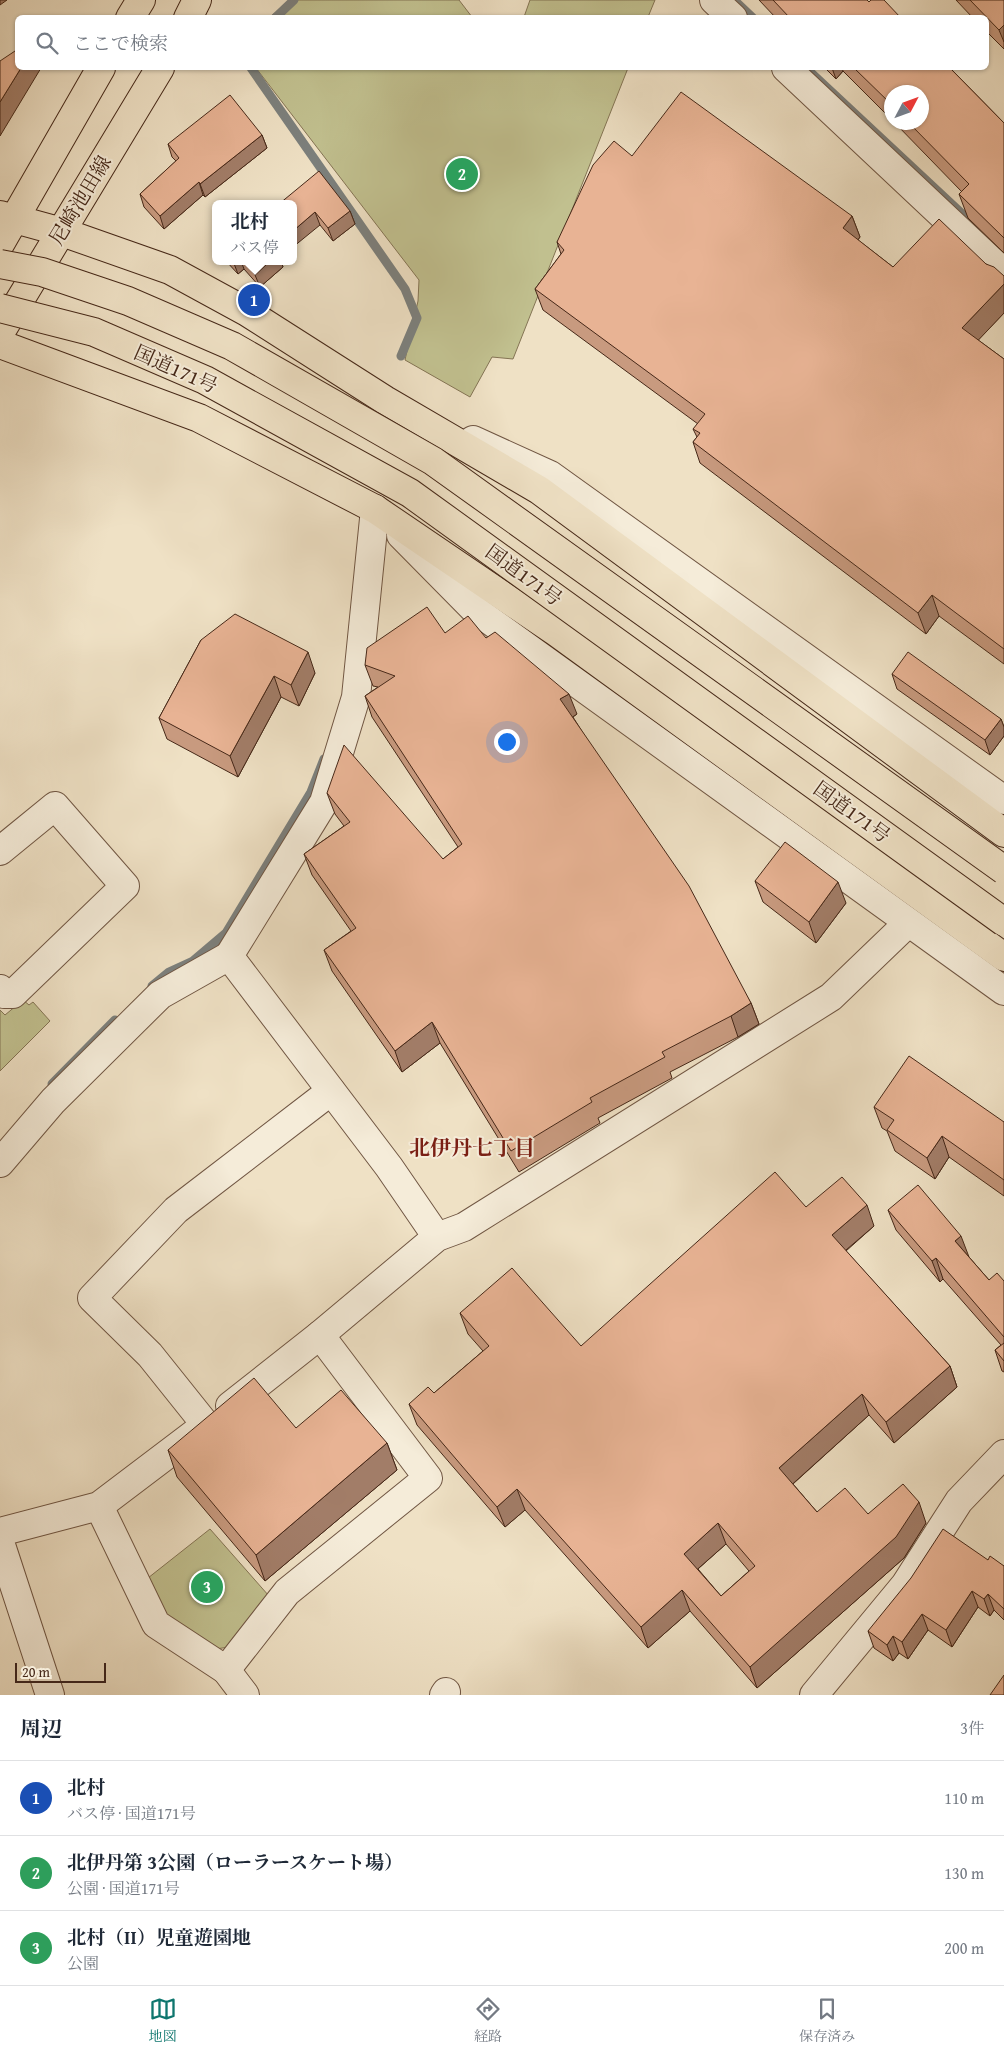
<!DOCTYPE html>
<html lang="ja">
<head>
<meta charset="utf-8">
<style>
  body { margin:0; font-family:"Gentium Book Plus","Noto Serif JP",serif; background:#f2f2f3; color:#1f2937 }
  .compass { position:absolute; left:884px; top:85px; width:45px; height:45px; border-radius:50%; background:#fff; box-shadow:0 1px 4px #0004; rotate:49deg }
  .scale { position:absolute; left:15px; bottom:12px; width:91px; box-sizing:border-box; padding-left:5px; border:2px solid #462818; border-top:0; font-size:14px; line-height:18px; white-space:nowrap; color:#462818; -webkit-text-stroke:4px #f5ecd9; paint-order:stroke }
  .you { position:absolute; left:506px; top:741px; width:18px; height:18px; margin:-12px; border:4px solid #fff; border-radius:50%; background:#1a73e8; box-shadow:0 0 0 8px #1a73e833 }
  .badge { display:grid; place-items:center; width:32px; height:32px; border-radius:50%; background:#0f766e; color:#fff; font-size:16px; font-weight:700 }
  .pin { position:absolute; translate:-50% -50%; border:2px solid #fff; box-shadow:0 1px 5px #0006 }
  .popup { position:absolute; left:212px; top:200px; width:85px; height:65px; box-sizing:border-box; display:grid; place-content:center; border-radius:8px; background:#fff; filter:drop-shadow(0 1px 4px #0005); font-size:16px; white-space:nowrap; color:#747a83 }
  .popup b { font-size:19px; color:#1f2937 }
  .popup::after { content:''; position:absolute; left:50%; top:100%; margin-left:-10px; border:10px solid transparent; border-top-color:#fff }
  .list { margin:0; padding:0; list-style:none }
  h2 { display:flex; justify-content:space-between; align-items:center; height:65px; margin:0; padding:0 20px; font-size:21px }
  h2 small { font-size:16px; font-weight:400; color:#747a83 }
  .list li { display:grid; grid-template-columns:32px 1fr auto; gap:15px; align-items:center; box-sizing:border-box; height:75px; padding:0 20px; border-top:1px solid #e0e1e3 }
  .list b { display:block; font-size:19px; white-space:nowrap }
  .list p { margin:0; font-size:16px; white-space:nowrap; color:#747a83 }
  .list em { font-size:16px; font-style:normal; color:#747a83 }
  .icon { flex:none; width:28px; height:28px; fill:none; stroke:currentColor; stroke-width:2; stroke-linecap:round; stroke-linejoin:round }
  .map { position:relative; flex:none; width:1004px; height:1695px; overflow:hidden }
  .search { position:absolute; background:#fff; box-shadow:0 1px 4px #0004; left:15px; right:15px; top:15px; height:55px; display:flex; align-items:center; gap:12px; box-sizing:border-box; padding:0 18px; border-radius:8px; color:#747a83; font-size:19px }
  .sheet { height:290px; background:#fff }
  nav { display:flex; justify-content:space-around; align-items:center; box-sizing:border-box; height:70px; border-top:1px solid #e0e1e3; background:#fff; font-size:14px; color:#747a83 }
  nav a { display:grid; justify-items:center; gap:2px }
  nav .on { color:#0f766e }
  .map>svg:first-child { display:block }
</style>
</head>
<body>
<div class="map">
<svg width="1004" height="1695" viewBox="0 0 1004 1695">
  <rect width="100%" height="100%" fill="#efe1c5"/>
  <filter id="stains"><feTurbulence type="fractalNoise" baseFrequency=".004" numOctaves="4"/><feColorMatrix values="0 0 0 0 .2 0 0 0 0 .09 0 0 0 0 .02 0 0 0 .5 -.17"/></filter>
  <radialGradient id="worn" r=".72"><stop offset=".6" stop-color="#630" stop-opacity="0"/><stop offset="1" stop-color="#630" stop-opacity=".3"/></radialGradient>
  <g fill="#c1c08f" stroke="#847454">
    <path d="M291,0H459L472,17H270Z"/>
    <path d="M530,0H655L648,17H524Z"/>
    <path d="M256,68H628L513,359L492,357L470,397L405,360L418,301L419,280Z"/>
    <path d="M23,1000L29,1005L33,1002L50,1021L0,1071V1010L5,1015Z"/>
    <path d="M210,1529L269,1596L229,1647L209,1650L160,1609L148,1578Z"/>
  </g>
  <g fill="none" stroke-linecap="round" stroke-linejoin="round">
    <g stroke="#7c807d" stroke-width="9">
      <path d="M734,0L753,18"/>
      <path d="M275,18L294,0"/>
      <path d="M251,68L405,289L417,318L401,356"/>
      <path d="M806,68L1004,253"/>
      <path d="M152,986L169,972L193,961L226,933L311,792L324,759"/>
      <path d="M52,1084L115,1020"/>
    </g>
    <g stroke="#705643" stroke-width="30">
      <g id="minor">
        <path d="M714,0L733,18"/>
        <path d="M786,68L1004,273"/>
        <path d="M473,440L550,475L1004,800"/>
        <path d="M375,509L356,697L324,802L229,956L389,1167L437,1237"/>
        <path d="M401,535L474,609L1004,991"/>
        <path d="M0,851L55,806L125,886L13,994H4L0,989"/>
        <path d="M0,1163L53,1101L160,995L229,956"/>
        <path d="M230,1406L320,1335L437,1237L464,1227L831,997L908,923"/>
        <path d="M206,1425L150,1355L92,1298L176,1210L331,1091"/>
        <path d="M99,1506L156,1624L226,1670L287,1592L428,1478L320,1335"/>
        <path d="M0,1532L99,1506L198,1431"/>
        <path d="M0,1542L50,1695"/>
        <path d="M226,1670L245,1695"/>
        <path d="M444,1695L446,1692"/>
        <path d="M814,1695L905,1585L959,1501L1004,1454"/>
      </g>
    </g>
    <g stroke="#462818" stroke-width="30">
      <g id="major">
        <path d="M130,18L141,0"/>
        <path d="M188,18L197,0"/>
        <path d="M0,244L101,68"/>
        <path d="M0,333L160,68"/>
      </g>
    </g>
    <g stroke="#462818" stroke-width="30">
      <g id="highway">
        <path d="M0,215L62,232L170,270L247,312L385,400L539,490L1004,833"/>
        <path d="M0,344L199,418L375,509L556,632L1004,957"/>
      </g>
    </g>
    <use href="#minor" stroke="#f5ecd9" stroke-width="28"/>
    <use href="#major" stroke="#efe1c5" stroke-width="28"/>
    <use href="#highway" stroke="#efe1c5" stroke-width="28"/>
    <g stroke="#462818" stroke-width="30" stroke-linecap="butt">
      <g id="highway-bridge">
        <path d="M0,264L42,272L128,301L232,346L433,461L1004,870"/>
        <path d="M0,308L94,332L205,380L410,493L1004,922"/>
      </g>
    </g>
    <use href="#highway-bridge" stroke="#efe1c5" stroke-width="28"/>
  </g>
  <g fill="#c89a7f" stroke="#462818" fill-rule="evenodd">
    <path d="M759,0H867L869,2L901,18H776Z"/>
    <path d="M956,0H1004V49L986,31V18H973Z"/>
    <path d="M825,68H950L1004,123V253L968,218L959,194L962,192L894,122H922L892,92V120L843,71L836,79Z"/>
    <path d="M262,135L267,148L205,197L203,195L164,229L144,207L140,194L176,161L172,157L168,144Z"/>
    <path d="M632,156L852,216L860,237L858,240L893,267L986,264L1004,276V313L978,340L1004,359V664L939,616L926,634L700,463L693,442L697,437L693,429L698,424L543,310L535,289L561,254L557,242Z"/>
    <path d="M293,204L350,211L355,224L333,241L320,225Z"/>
    <path d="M226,261H281L283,267L260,287L244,269L238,274Z"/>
    <path d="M445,633L486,638L577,714L573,717L751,1003L759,1024L738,1037L670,1072L672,1078L598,1118L600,1123L519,1172L440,1043L402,1072L332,971L324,950L351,931L312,875L304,854L344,826L335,814L327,793L443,859L458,847L372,717L365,696L378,687L373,686L365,665Z"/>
    <path d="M201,640L315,673L299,706L281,697L238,777L167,739L159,718Z"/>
    <path d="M892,674L1001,719L1004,727V736L990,755L897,689Z"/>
    <path d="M755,881L846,903L816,943L763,902Z"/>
    <path d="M874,1107L1004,1122V1196L949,1157L935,1179L895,1151L887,1131L882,1128Z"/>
    <path d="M806,1207L874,1226L846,1251L950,1366L957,1387L894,1443L869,1415L793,1484L817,1512L868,1514L926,1523L904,1558L757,1688L690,1611L648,1648L525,1510L505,1527L417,1425L409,1404L434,1393L483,1351L468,1334L460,1313L581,1346ZM726,1544L749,1571L721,1596L698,1569Z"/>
    <path d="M888,1210L969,1257L989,1280L1004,1281V1372L1002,1371L995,1350L1001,1345L943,1279L940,1282L896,1230Z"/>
    <path d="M296,1428L387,1443L397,1470L265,1581L177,1477L168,1450Z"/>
    <path d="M988,1560L1004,1566V1620L994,1610L990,1616L978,1607L952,1647L928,1630L908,1659L899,1653L893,1661L874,1648L868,1631Z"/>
  </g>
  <g fill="#a27d68" stroke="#462818">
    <path d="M0,0H7L0,5Z"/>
    <path d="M1004,25V42L999,30Z"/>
    <path d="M21,68H41L0,136V102Z"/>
    <path d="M832,68H842L843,71L836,79Z"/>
    <path d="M262,135L267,148L205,197L200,184Z"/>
    <path d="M199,182L203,195L164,229L160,216Z"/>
    <path d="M350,211L355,224L333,241L328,228Z"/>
    <path d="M315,212L320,225L293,247V231Z"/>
    <path d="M852,216L860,237L850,249L843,228Z"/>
    <path d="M233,261H241L244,269L238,274Z"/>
    <path d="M270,261H281L283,267L260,287L255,275Z"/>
    <path d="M1004,284V313L970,349L962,328Z"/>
    <path d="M932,595L939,616L926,634L918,613Z"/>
    <path d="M308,652L315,673L299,706L291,685Z"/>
    <path d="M274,676L281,697L238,777L230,756Z"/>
    <path d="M569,694L577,714L568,720L560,699Z"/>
    <path d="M1001,719L1004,727V736L990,755L985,740Z"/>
    <path d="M838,882L846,903L816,943L809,922Z"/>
    <path d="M751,1003L759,1024L738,1037L731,1016Z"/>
    <path d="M432,1022L440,1043L402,1072L395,1051Z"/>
    <path d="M942,1136L949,1157L935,1179L927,1158Z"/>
    <path d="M867,1205L874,1226L839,1256L832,1235Z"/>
    <path d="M961,1236L969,1257L955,1241Z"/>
    <path d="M936,1258L943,1279L940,1282L932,1261Z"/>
    <path d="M950,1366L957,1387L894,1443L886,1422Z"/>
    <path d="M862,1394L869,1415L787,1489L779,1468Z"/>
    <path d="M387,1443L397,1470L265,1581L256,1555Z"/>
    <path d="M517,1489L525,1510L505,1527L497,1507Z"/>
    <path d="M919,1502L926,1523L904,1558L757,1688L750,1667Z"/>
    <path d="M718,1523L726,1544L692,1574L684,1554Z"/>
    <path d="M682,1590L690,1611L648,1648L641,1627Z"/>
    <path d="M972,1591L978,1607L952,1647L946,1630Z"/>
    <path d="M988,1594L994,1610L990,1616L984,1599Z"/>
    <path d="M922,1614L928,1630L908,1659L902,1642Z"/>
    <path d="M893,1636L899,1653L893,1661L887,1645Z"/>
  </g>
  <g fill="#e8b394" stroke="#462818" fill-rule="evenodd">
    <path d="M773,0H867L869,2L871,0H884L901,18H790Z"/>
    <path d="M970,0H1004V25L999,30Z"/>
    <path d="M18,49V68H21L0,102V61Z"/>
    <path d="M854,68H950L1004,123V238L959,194L969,184L908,122H922V92H892V105Z"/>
    <path d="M681,92L852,216L843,228L893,267L939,219L986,264L994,267L1004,276V284L962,328L1004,359V649L932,595L918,613L693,442L700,433L693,429L705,414L535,289L564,250L557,242L593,165L614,141L632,156Z"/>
    <path d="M230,95L262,135L200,184L199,182L160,216L140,194L179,158L168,144Z"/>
    <path d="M319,171L350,211L328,228L315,212L293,231V204H279Z"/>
    <path d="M244,261H270L255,275Z"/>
    <path d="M427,607L445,633L468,616L486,638L495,632L569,694L560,699L689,886L751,1003L731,1016L662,1052L665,1057L590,1098L592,1102L511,1151L432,1022L395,1051L324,950L356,928L304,854L350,822L327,793L344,745L443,859L462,844L365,696L395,676L365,665L367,648Z"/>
    <path d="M235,614L308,652L291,685L274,676L230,756L159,718L201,640Z"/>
    <path d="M908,652L1001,719L985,740L892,674Z"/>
    <path d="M785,842L838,882L809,922L755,881Z"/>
    <path d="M909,1056L1004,1122V1180L942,1136L927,1158L887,1130L894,1120L874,1107Z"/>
    <path d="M775,1172L806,1207L842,1177L867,1205L832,1235L950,1366L886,1422L862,1394L779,1468L817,1512L845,1488L868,1514L903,1484L919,1502L896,1537L750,1667L682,1590L641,1627L517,1489L497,1507L409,1404L428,1387L434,1393L489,1346L460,1313L512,1268L581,1346ZM718,1523L755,1566L721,1596L684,1554Z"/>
    <path d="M918,1185L961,1236L955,1241L989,1280L997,1273L1004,1281V1337L936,1258L932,1261L888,1210Z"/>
    <path d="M1004,1343V1361L995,1350Z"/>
    <path d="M254,1378L296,1428L341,1390L387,1443L256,1555L168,1450Z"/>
    <path d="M943,1529L988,1560L990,1556L1004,1566V1609L988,1594L984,1599L972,1591L946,1630L922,1614L902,1642L893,1636L887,1645L868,1631L911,1578Z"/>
    <path d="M1004,1675V1695H990Z"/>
  </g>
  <g text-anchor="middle" stroke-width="4" stroke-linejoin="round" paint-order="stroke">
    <g font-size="20" fill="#462818" stroke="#f5ecd9">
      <text transform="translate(80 200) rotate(-59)" y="7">尼崎池田線</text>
      <text transform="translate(176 369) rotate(24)" y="7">国道171号</text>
      <text transform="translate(524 575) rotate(36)" y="7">国道171号</text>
      <text transform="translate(852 812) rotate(36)" y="7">国道171号</text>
    </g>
    <g font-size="21" font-weight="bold" fill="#7a1f14" stroke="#f5ecd9">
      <text x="472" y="1155">北伊丹七丁目</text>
    </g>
  </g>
  <rect width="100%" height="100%" filter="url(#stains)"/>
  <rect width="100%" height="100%" fill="url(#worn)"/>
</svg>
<svg class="compass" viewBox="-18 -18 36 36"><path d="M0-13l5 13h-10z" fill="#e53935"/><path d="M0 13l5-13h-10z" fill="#747a83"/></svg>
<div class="scale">20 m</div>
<div class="you"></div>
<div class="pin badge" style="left:254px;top:300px;background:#1a4fb4">1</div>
<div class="popup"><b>北村</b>バス停</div>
<div class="pin badge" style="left:462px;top:174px;background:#2e9e5b">2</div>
<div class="pin badge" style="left:207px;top:1587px;background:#2e9e5b">3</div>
<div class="search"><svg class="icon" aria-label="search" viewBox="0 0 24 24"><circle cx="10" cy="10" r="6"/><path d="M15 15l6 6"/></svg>ここで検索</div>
</div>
<section class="sheet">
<h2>周辺<small>3件</small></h2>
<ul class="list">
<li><span class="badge" style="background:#1a4fb4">1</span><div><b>北村</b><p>バス停 · 国道171号</p></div><em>110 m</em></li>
<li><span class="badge" style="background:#2e9e5b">2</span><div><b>北伊丹第 3公園（ローラースケート場）</b><p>公園 · 国道171号</p></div><em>130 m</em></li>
<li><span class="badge" style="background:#2e9e5b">3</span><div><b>北村（Ⅱ）児童遊園地</b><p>公園</p></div><em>200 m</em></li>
</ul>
</section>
<nav>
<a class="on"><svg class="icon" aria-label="map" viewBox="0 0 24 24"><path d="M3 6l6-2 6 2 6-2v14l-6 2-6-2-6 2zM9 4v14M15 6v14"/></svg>地図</a>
<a><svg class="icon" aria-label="directions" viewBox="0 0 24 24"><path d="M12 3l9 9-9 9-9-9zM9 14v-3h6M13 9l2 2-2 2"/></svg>経路</a>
<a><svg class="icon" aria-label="saved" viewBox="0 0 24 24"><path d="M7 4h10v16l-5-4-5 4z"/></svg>保存済み</a>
</nav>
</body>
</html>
